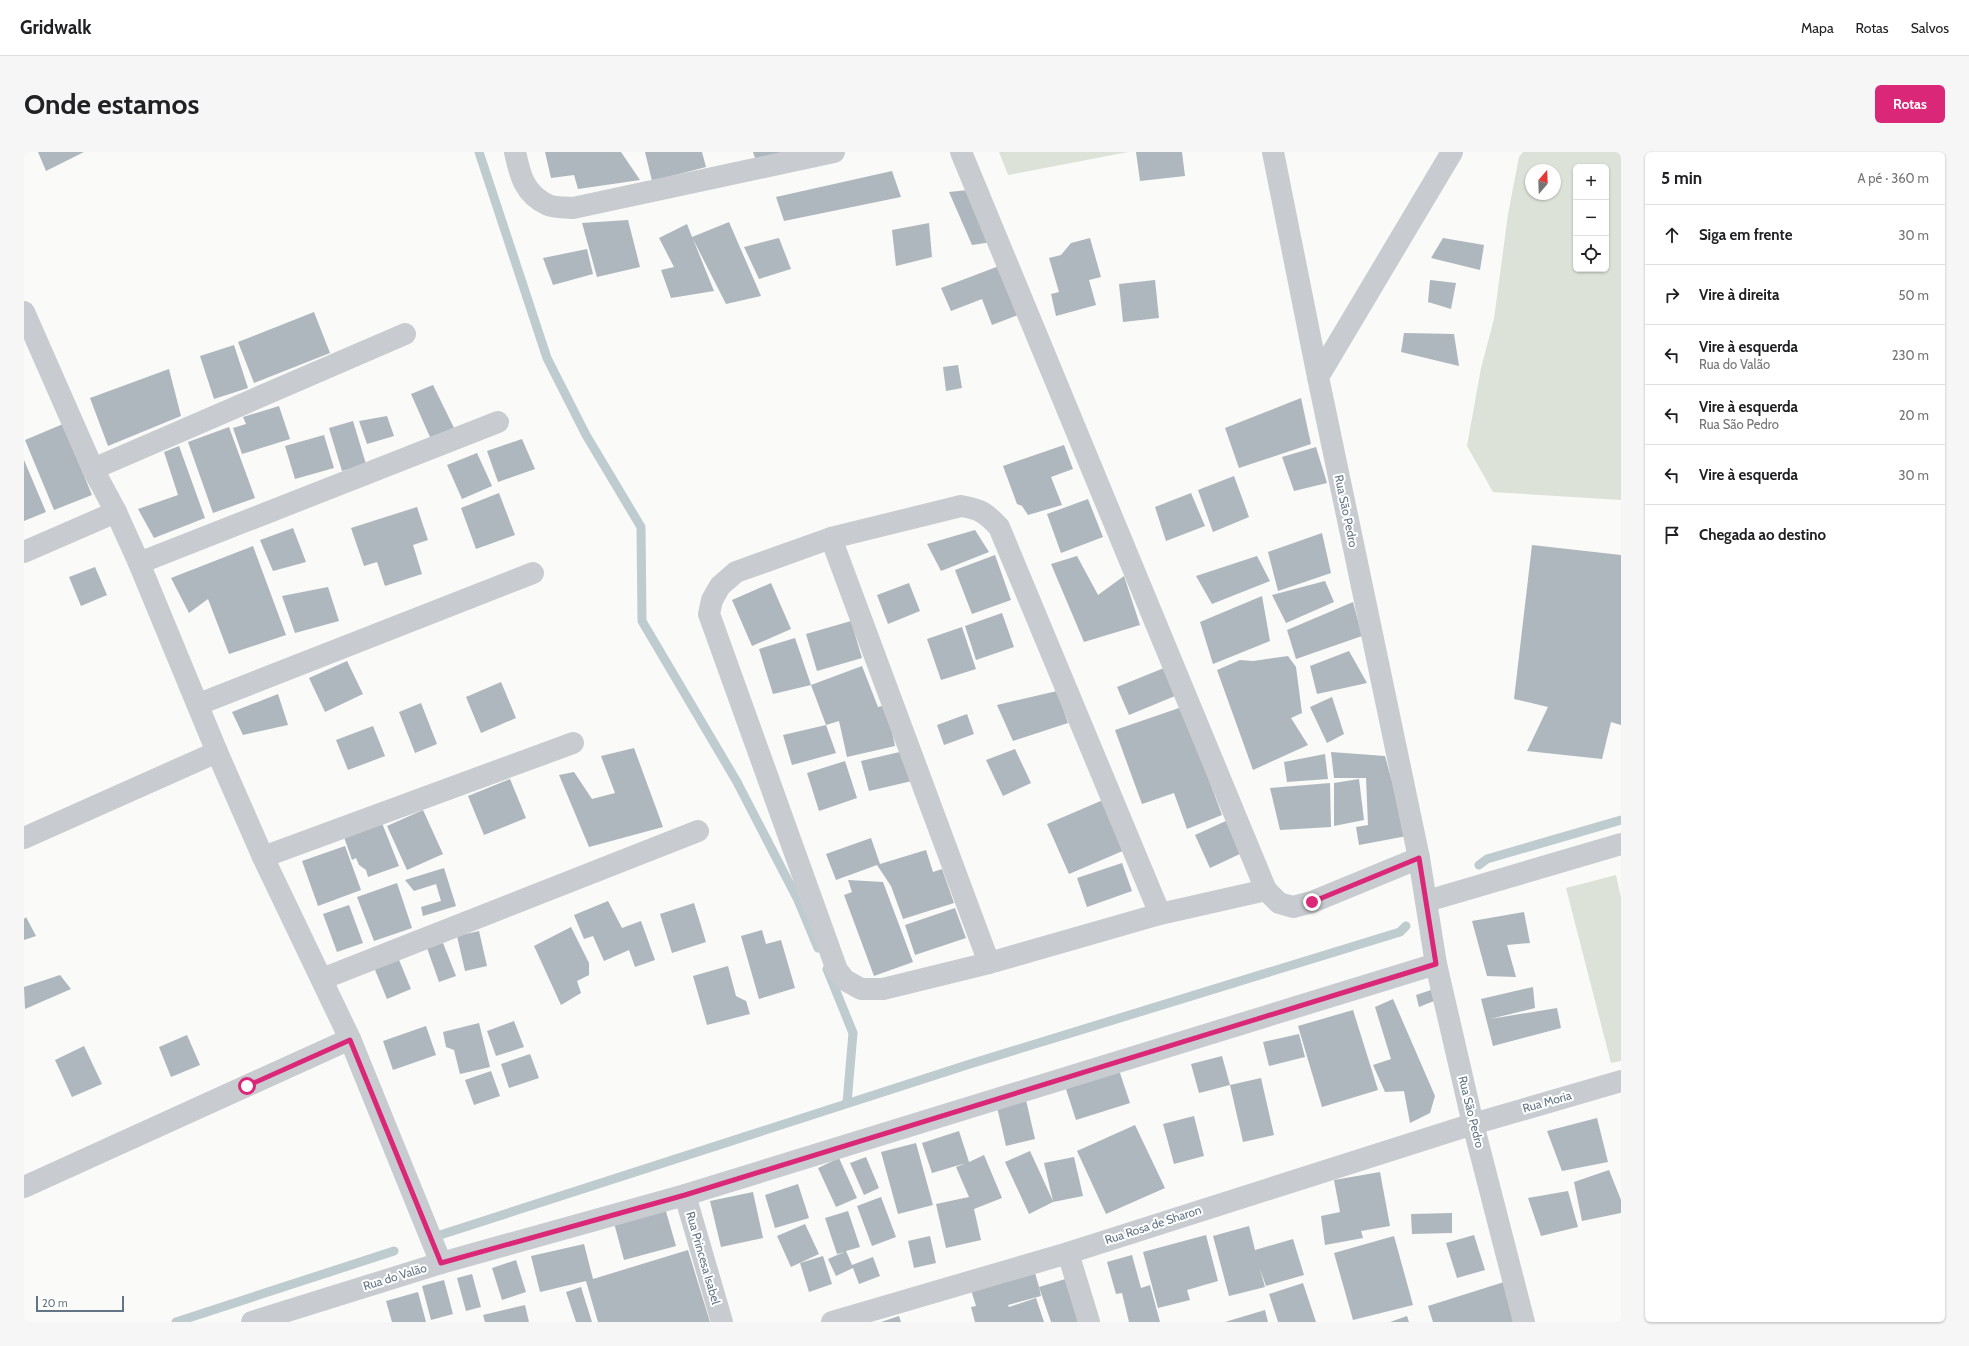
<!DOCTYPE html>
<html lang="pt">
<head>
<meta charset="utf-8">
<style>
  body { margin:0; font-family:Cabin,sans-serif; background:#f6f6f6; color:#202124 }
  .controls { position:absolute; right:12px; top:12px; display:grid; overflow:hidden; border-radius:6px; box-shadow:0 1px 3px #0004 }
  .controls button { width:36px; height:36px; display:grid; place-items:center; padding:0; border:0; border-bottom:1px solid #e0e0e0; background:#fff; color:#202124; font:20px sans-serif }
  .compass { position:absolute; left:1501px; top:12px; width:36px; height:36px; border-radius:50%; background:#fff; box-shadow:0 1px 3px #0004; rotate:19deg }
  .scale { position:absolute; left:12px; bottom:10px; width:88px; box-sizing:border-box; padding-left:4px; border:2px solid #637585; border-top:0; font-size:11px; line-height:14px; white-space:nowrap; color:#637585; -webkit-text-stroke:3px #fff; paint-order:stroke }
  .stop { position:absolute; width:12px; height:12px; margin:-9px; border:3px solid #db2777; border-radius:50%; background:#fff }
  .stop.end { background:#db2777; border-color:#fff; box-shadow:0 1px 4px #0008 }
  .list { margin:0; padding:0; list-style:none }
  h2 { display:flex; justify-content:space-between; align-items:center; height:52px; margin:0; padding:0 16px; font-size:17px }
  h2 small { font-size:13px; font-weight:400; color:#757577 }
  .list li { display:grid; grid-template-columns:26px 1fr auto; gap:12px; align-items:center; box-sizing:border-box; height:60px; padding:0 16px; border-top:1px solid #e0e0e0 }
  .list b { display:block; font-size:15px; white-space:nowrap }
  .list p { margin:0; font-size:13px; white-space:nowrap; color:#757577 }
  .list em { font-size:13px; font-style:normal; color:#757577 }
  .icon { flex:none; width:22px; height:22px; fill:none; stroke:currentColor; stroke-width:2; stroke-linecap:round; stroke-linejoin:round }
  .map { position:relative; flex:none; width:1597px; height:1170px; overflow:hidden; border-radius:6px }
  header { display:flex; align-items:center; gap:24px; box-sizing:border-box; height:56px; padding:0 20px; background:#fff; border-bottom:1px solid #e0e0e0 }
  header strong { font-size:19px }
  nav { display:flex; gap:22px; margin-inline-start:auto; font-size:14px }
  .intro { display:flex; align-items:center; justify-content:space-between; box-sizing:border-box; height:96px; padding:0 24px }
  h1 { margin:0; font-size:28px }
  .button { padding:10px 18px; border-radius:6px; background:#db2777; color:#fff; font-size:14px; font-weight:700 }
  main { display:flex; gap:24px; padding:0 24px }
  aside { flex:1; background:#fff; border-radius:6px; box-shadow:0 1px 3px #0004 }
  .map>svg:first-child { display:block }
</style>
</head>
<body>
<header>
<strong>Gridwalk</strong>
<nav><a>Mapa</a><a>Rotas</a><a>Salvos</a></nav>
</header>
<div class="intro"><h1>Onde estamos</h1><a class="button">Rotas</a></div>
<main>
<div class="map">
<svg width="1597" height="1170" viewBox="0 0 1597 1170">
  <rect width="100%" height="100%" fill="#fafaf8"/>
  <g fill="#dce2d8" fill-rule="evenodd">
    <path d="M975,0H1104L984,23Z"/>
    <path d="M1499,0H1597V348L1469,340L1443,294L1457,216L1470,167L1484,62L1495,5ZM1552,15H1582V117H1552ZM1507,18H1531V42H1507Z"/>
    <path d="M1592,723L1597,745V909L1587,911L1542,736Z"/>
  </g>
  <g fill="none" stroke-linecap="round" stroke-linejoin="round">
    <g stroke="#becbcf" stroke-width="9">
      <path d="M455,0L523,206L562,283L617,375L618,469L713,630L774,748L794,796"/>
      <path d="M1455,713L1463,707L1597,668"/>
      <path d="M803,817L829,881L823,951"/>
      <path d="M416,1083L946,912L1376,780L1382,774"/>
      <path d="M152,1170L370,1099"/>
    </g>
  </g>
  <g fill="#aeb7bd">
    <path d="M14,0H60L22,19Z"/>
    <path d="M521,0H597L616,28L554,37L550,23L527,26Z"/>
    <path d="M621,0H678L682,15L628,29Z"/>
    <path d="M729,0H759L732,9Z"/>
    <path d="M1112,0H1158L1161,24L1116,29Z"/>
    <path d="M868,19L877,45L760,69L752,45Z"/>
    <path d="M944,38L968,90L948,93L925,40Z"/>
    <path d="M604,68L616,115L573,125L558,71Z"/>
    <path d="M705,70L737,144L702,152L669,87L690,139L647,146L637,118L650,115L635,86L663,72L668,85Z"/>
    <path d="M905,71L908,105L872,114L868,78Z"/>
    <path d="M755,86L767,117L735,127L720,95Z"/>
    <path d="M1066,86L1077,125L1065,128L1072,153L1032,164L1027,142L1035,140L1025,106L1037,103L1047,91Z"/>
    <path d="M1419,86L1460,93L1456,118L1407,106Z"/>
    <path d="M563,97L569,122L529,133L519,106Z"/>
    <path d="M975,114L994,163L968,173L958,147L927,159L917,136Z"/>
    <path d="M1131,128L1135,166L1099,170L1095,132Z"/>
    <path d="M1406,128L1432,131L1427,157L1404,150Z"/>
    <path d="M290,160L306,201L230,231L214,190Z"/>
    <path d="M1380,181L1430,182L1435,214L1377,200Z"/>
    <path d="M210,193L224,236L190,247L176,204Z"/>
    <path d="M934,213L938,236L922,239L919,215Z"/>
    <path d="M145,217L157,264L84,294L66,246Z"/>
    <path d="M409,233L431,278L406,285L387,242Z"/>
    <path d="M1277,246L1287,292L1215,316L1201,276Z"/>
    <path d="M255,254L266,287L218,302L209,276L222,272L219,265Z"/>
    <path d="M363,264L370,284L343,292L335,269Z"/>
    <path d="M329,269L342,312L318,319L305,276Z"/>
    <path d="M39,272L68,343L30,358L1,288Z"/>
    <path d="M205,275L231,346L189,361L164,290Z"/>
    <path d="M300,283L310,316L271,327L261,294Z"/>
    <path d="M498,287L511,317L474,330L463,299Z"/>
    <path d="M1040,293L1049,317L1027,325L1038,353L1004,363L998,354L993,352L979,314Z"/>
    <path d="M155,294L181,366L130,386L114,357L154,343L140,300Z"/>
    <path d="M1292,295L1303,331L1270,339L1258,305Z"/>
    <path d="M453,301L468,334L438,347L423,313Z"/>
    <path d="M0,308L22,360L0,369Z"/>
    <path d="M1210,324L1225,365L1189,380L1174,338Z"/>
    <path d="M475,341L491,383L452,397L437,356Z"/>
    <path d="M1167,341L1181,374L1142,389L1131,355Z"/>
    <path d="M1064,347L1079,385L1037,401L1023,362Z"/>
    <path d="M393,355L404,388L389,393L398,422L361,434L353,410L340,414L327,376Z"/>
    <path d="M269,376L282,410L249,419L236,388Z"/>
    <path d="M951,378L965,400L917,419L903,392Z"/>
    <path d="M1298,381L1307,421L1254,439L1244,400Z"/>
    <path d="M1508,393L1597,403V573L1587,570L1578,607L1503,599L1524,555L1490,547Z"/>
    <path d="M229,394L262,483L205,502L184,447L165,461L147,426Z"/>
    <path d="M971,403L987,448L948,462L931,418Z"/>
    <path d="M1053,404L1074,443L1100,424L1116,473L1060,490L1027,412Z"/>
    <path d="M1233,404L1246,429L1188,452L1172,424Z"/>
    <path d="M71,415L83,443L57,454L45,425Z"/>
    <path d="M1301,429L1310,450L1262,471L1248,443Z"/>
    <path d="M747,431L767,477L728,494L708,448Z"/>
    <path d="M885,431L896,459L864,472L853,443Z"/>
    <path d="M304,435L315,469L271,481L258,444Z"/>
    <path d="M1238,444L1246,489L1189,512L1176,470Z"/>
    <path d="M1329,450L1338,484L1272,507L1263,478Z"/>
    <path d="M978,461L990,495L952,508L941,474Z"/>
    <path d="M827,469L838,506L793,519L782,482Z"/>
    <path d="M938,475L952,517L917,528L903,487Z"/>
    <path d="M771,486L787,533L749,542L735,497Z"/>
    <path d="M1325,499L1343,531L1293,542L1286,514Z"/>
    <path d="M1264,504L1272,515L1278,561L1267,566L1284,593L1229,618L1193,518L1216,508L1229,509Z"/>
    <path d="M323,509L339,542L301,560L285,526Z"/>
    <path d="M838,514L854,555L862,553L871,594L823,605L815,569L802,573L787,533Z"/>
    <path d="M1140,516L1151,544L1105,563L1093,535Z"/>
    <path d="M477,530L492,566L457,581L442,545Z"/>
    <path d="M1033,539L1044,571L989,589L973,553Z"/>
    <path d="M254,542L264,573L219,583L208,560Z"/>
    <path d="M1308,545L1320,582L1303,591L1286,555Z"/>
    <path d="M397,551L413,592L391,601L375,560Z"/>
    <path d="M1158,555L1198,663L1163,677L1150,641L1118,652L1091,578Z"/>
    <path d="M943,562L950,582L920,593L913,573Z"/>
    <path d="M802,573L812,601L768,613L759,583Z"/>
    <path d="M349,574L361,604L324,618L312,588Z"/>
    <path d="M610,596L639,675L565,695L535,623L550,620L568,647L591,641L577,604Z"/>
    <path d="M991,597L1007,631L979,644L962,608Z"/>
    <path d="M880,599L888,629L845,639L837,609Z"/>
    <path d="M1307,600L1361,604L1383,684L1335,693L1332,675L1344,673L1342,626H1310Z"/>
    <path d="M1301,602L1304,627L1263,630L1260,610Z"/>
    <path d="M821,609L833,646L795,659L783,621Z"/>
    <path d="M486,627L502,666L460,683L444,644Z"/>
    <path d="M1335,627L1340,668L1310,674V631Z"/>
    <path d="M1306,631L1307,675L1256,678L1246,636Z"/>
    <path d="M1079,648L1101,698L1045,722L1023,672Z"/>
    <path d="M399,658L419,702L383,718L363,674Z"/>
    <path d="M1204,668L1218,701L1186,716L1171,683Z"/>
    <path d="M358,671L375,714L344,725L342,718L335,713L332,706L328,708L320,685Z"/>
    <path d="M847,686L856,712L902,698L909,720L918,717L930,751L879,767L867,734L853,713L812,728L802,702Z"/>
    <path d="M321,694L337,738L294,754L278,709Z"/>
    <path d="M1098,711L1108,739L1063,755L1053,726Z"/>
    <path d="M420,716L432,754L399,764L397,755L417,749L412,732L390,739L381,728Z"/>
    <path d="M824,728L859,730L889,810L850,824L820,743L828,740Z"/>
    <path d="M373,731L388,776L350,789L333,745Z"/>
    <path d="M584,749L598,776L617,769L631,808L611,815L605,798L580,809L569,784L560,787L550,763Z"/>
    <path d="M670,751L682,790L648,801L636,762Z"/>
    <path d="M325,753L339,791L313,800L299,762Z"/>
    <path d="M931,756L942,786L891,803L881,773Z"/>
    <path d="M1500,760L1506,791L1483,793L1492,825L1463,824L1448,769Z"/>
    <path d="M2,765L12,784L0,788V767Z"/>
    <path d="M547,775L565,811V823L553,829L557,841L537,853L510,794Z"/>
    <path d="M738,778L742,792L757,788L771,836L735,847L717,784Z"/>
    <path d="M455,779L463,814L441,819L433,784Z"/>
    <path d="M419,791L432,824L415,830L403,796Z"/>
    <path d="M373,803L387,837L363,847L349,813Z"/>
    <path d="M704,814L712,844L722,849L726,862L683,873L669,824Z"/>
    <path d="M36,823L47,837L1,857L0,835Z"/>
    <path d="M1509,835L1511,856L1466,867L1533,856L1537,876L1469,894L1457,847Z"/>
    <path d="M1407,838L1410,849L1395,855L1392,843Z"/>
    <path d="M1369,847L1411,944L1406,961L1386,971L1380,939L1361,940L1349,913L1367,907L1351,855Z"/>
    <path d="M1329,858L1354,938L1298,955L1274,874Z"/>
    <path d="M490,869L500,895L472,904L463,879Z"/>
    <path d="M455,871L466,915L436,922L430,898L422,895L419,880Z"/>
    <path d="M402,874L412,903L369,918L359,889Z"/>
    <path d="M1275,882L1281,905L1245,914L1239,890Z"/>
    <path d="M163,883L176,913L147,925L135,895Z"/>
    <path d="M60,894L78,932L48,945L31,908Z"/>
    <path d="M506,902L515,926L485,936L477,912Z"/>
    <path d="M1198,904L1206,933L1175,941L1167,912Z"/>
    <path d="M1095,918L1106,951L1052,968L1041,934Z"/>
    <path d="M467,919L476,944L450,953L441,928Z"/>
    <path d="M1237,926L1250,983L1219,990L1206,933Z"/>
    <path d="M1002,948L1011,987L982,994L973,955Z"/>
    <path d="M1170,964L1180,1004L1150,1012L1139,972Z"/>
    <path d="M1573,966L1584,1010L1538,1019L1523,979Z"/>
    <path d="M1111,973L1141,1036L1082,1062L1053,999Z"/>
    <path d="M935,979L945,1010L960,1003L978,1046L950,1057L957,1088L922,1096L912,1052L945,1045L932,1015L942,1011L908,1021L898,991Z"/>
    <path d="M892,991L909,1053L874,1062L857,1000Z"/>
    <path d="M1006,999L1029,1049L1020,1011L1050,1005L1059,1044L1029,1050L1005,1062L981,1010Z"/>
    <path d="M842,1005L855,1036L840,1043L826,1011Z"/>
    <path d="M815,1006L833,1046L812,1055L794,1016Z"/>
    <path d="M1585,1018L1597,1048V1061L1558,1069L1550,1030Z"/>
    <path d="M1356,1020L1366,1074L1337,1079L1339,1086L1301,1093L1297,1064L1316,1060L1310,1028Z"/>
    <path d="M774,1032L785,1066L751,1076L741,1043Z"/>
    <path d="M1544,1039L1554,1075L1517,1084L1504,1046Z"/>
    <path d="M729,1040L739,1086L697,1095L686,1049Z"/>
    <path d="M857,1045L872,1085L848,1094L833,1054Z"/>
    <path d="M641,1056L652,1094L600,1108L590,1071Z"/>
    <path d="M824,1059L836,1095L822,1099L828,1113L849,1105L856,1124L835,1132L829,1116L812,1124L804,1107L820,1100L813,1102L801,1066Z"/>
    <path d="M1428,1061V1081L1388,1082L1387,1062Z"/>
    <path d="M781,1072L795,1102L767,1115L753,1084Z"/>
    <path d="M1225,1074L1231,1098L1269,1087L1280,1123L1242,1134L1236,1117L1241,1135L1205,1144L1189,1084Z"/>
    <path d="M1182,1083L1194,1129L1163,1138L1166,1148L1134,1156L1119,1100Z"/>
    <path d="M1450,1083L1461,1118L1433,1126L1422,1091Z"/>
    <path d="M906,1084L912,1111L890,1116L884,1089Z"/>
    <path d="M1370,1084L1389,1153L1329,1168L1310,1101Z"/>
    <path d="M560,1092L569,1127L664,1098L686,1170H574L562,1129L516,1140L507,1104Z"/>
    <path d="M1108,1103L1117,1136L1126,1133L1136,1170H1105L1098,1141L1092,1142L1083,1110Z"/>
    <path d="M799,1104L808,1132L785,1140L776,1111Z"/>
    <path d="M492,1108L502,1140L478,1148L468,1116Z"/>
    <path d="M1011,1121L1015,1135L1048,1125L1063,1170H1027L1015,1135L1017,1144L984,1153L985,1155L1012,1146L1020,1170H951L947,1155L952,1154L947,1138Z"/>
    <path d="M448,1122L457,1155L442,1159L433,1126Z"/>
    <path d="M420,1128L429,1162L407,1168L398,1134Z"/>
    <path d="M1480,1130L1493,1170H1409L1404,1154Z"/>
    <path d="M1279,1131L1292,1170H1254L1245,1142Z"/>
    <path d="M557,1135L568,1170H552L542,1140Z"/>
    <path d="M394,1140L402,1170H368L362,1149Z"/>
    <path d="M501,1153L505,1170H461L459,1163Z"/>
    <path d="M1241,1158L1244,1170H1201Z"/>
    <path d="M875,1164L877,1170H857Z"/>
    <path d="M1383,1164L1385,1170H1366Z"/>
  </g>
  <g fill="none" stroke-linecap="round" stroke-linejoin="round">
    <g stroke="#c8ccd0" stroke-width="22">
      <path d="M491,0C496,23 500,42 524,53C531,56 541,55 549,56L810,0"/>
      <path d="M937,0L1242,738L1255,751L1269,755L1288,750L1395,706"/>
      <path d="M1249,0L1294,225"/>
      <path d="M1428,0L1294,225L1395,706L1412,812L1449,972L1500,1170"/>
      <path d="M0,160L69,317L92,360L115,411L193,600L239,705L326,887L417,1111"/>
      <path d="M69,317L381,182"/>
      <path d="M807,386L965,811"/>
      <path d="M0,400L92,360"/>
      <path d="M115,411L474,270"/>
      <path d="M175,552L509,421"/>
      <path d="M0,686L193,600"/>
      <path d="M239,705L549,591"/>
      <path d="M1403,749L1597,692"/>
      <path d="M1136,762L975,375C962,361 956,357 937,354L807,386L712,420L696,434L688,448L685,462L813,818L821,828L837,837H859L965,811L1136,762L1242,738"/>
      <path d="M298,827L674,679"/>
      <path d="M0,1035L326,887"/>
      <path d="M661,1043L698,1170"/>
      <path d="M1044,1101L1065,1170"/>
      <path d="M228,1170L417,1111L661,1043L1412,812"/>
      <path d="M808,1170L1044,1101L1449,972L1597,929"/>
    </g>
  </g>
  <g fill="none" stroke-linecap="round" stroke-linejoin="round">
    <path stroke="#db2777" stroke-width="5" d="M223,934L326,888L417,1111L661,1043L1412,812L1395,706L1288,750"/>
  </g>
  <g text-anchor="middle" stroke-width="4" stroke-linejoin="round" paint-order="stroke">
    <g font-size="12" fill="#637585" stroke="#fff">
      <text transform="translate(1322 359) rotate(78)" y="4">Rua São Pedro</text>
      <text transform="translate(1523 950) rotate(-16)" y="4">Rua Moria</text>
      <text transform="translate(1447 960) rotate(76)" y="4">Rua São Pedro</text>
      <text transform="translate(1129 1073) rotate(-18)" y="4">Rua Rosa de Sharon</text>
      <text transform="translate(679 1106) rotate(74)" y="4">Rua Princesa Isabel</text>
      <text transform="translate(371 1125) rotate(-17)" y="4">Rua do Valão</text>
    </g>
  </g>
</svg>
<div class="controls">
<button>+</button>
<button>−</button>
<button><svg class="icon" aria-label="locate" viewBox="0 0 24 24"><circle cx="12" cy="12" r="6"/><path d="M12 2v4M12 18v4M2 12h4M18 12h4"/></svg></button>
</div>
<svg class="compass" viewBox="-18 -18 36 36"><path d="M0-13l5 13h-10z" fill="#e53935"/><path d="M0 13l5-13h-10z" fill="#757577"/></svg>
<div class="scale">20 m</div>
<div class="stop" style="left:223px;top:934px"></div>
<div class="stop end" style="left:1288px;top:750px"></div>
</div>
<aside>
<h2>5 min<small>A pé · 360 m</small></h2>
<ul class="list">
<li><svg class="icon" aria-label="ahead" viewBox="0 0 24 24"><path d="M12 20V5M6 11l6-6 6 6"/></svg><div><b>Siga em frente</b></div><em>30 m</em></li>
<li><svg class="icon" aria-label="right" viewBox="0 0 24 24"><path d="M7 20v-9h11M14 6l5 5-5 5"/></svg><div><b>Vire à direita</b></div><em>50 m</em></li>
<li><svg class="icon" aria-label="left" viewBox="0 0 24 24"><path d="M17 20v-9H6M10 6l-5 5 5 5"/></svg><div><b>Vire à esquerda</b><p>Rua do Valão</p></div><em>230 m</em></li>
<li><svg class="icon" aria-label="left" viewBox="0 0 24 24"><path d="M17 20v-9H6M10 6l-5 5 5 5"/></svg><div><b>Vire à esquerda</b><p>Rua São Pedro</p></div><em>20 m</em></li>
<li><svg class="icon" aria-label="left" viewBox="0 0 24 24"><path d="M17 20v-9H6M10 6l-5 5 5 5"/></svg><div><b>Vire à esquerda</b></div><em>30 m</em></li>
<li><svg class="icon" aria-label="arrive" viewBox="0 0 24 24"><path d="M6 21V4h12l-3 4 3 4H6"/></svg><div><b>Chegada ao destino</b></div></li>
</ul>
</aside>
</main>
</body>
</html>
